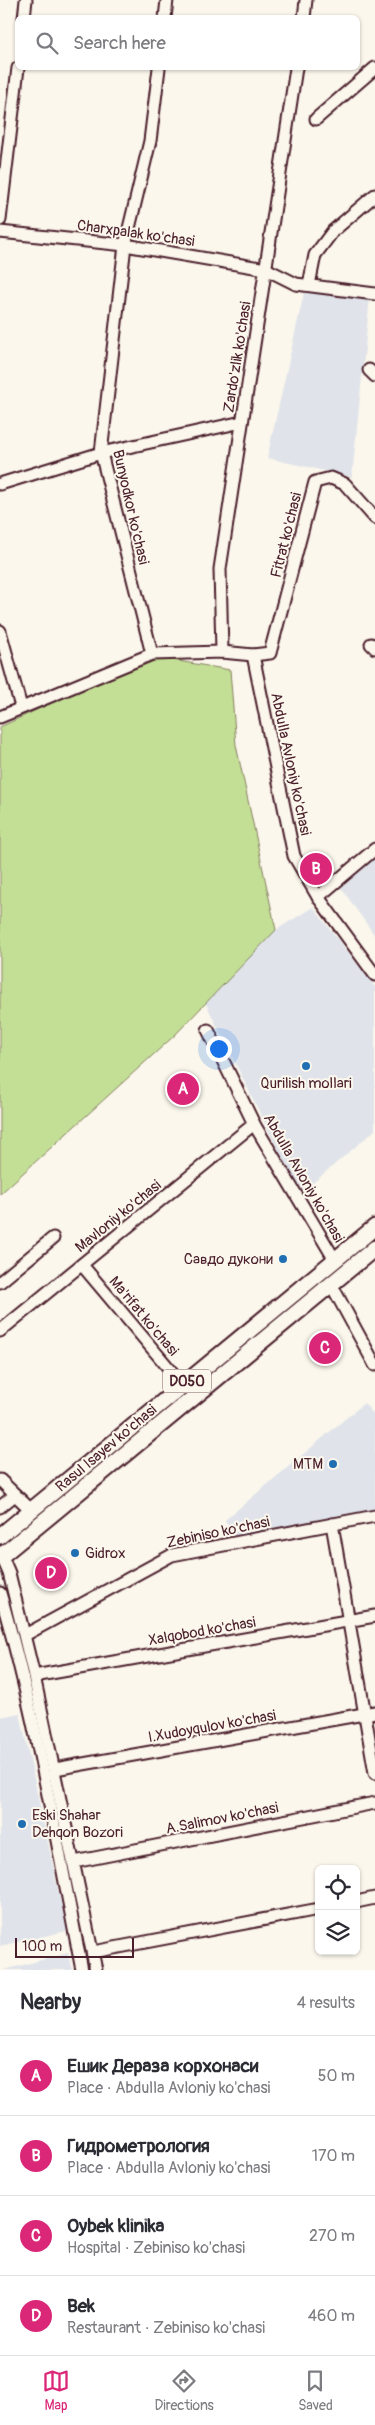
<!DOCTYPE html>
<html lang="en">
<head>
<meta charset="utf-8">
<style>
  body { margin:0; font-family:Pangolin,sans-serif; background:#f2f2f3; color:#2b2b33 }
  .controls { position:absolute; right:15px; bottom:15px; display:grid; overflow:hidden; border-radius:8px; box-shadow:0 1px 4px #0004 }
  .controls button { width:45px; height:45px; display:grid; place-items:center; padding:0; border:0; border-bottom:1px solid #e1e1e2; background:#fff; color:#2b2b33; font:25px sans-serif }
  .scale { position:absolute; left:15px; bottom:12px; width:119px; box-sizing:border-box; padding-left:5px; border:2px solid #4a1f2b; border-top:0; font-size:14px; line-height:18px; white-space:nowrap; color:#4a1f2b; -webkit-text-stroke:4px #fbf7ec; paint-order:stroke }
  .you { position:absolute; left:218px; top:1048px; width:18px; height:18px; margin:-12px; border:4px solid #fff; border-radius:50%; background:#1a73e8; box-shadow:0 0 0 8px #1a73e833 }
  .badge { display:grid; place-items:center; width:32px; height:32px; border-radius:50%; background:#db2777; color:#fff; font-size:16px; font-weight:700 }
  .pin { position:absolute; translate:-50% -50%; border:2px solid #fff; box-shadow:0 1px 5px #0006 }
  .list { margin:0; padding:0; list-style:none }
  h2 { display:flex; justify-content:space-between; align-items:center; height:65px; margin:0; padding:0 20px; font-size:21px }
  h2 small { font-size:16px; font-weight:400; color:#7c7c81 }
  .list li { display:grid; grid-template-columns:32px 1fr auto; gap:15px; align-items:center; box-sizing:border-box; height:80px; padding:0 20px; border-top:1px solid #e1e1e2 }
  .list b { display:block; font-size:19px; white-space:nowrap }
  .list p { margin:0; font-size:16px; white-space:nowrap; color:#7c7c81 }
  .list em { font-size:16px; font-style:normal; color:#7c7c81 }
  .icon { flex:none; width:28px; height:28px; fill:none; stroke:currentColor; stroke-width:2; stroke-linecap:round; stroke-linejoin:round }
  .map { position:relative; flex:none; width:375px; height:1970px; overflow:hidden }
  .search { position:absolute; background:#fff; box-shadow:0 1px 4px #0004; left:15px; right:15px; top:15px; height:55px; display:flex; align-items:center; gap:12px; box-sizing:border-box; padding:0 18px; border-radius:8px; color:#7c7c81; font-size:19px }
  .sheet { height:385px; background:#fff }
  nav { display:flex; justify-content:space-around; align-items:center; box-sizing:border-box; height:70px; border-top:1px solid #e1e1e2; background:#fff; font-size:14px; color:#7c7c81 }
  nav a { display:grid; justify-items:center; gap:2px }
  nav .on { color:#db2777 }
  .map>svg:first-child { display:block }
</style>
</head>
<body>
<div class="map">
<svg width="375" height="1970" viewBox="0 0 375 1970">
  <rect width="100%" height="100%" fill="#fbf7ec"/>
  <filter id="ink" filterUnits="userSpaceOnUse"><feTurbulence type="fractalNoise" baseFrequency=".02" numOctaves="2"/><feDisplacementMap in="SourceGraphic" scale="10" xChannelSelector="R" yChannelSelector="G"/><feConvolveMatrix kernelMatrix="1 2 1 2 8 2 1 2 1" color-interpolation-filters="sRGB"/></filter>
  <g filter="url(#ink)">
    <g fill="#e0e4ea">
      <path d="M304,293L370,297L352,477L267,458Z"/>
      <path d="M375,859V936L339,885Z"/>
      <path d="M313,907L375,987V1130L300,1194L205,1002L276,930Z"/>
      <path d="M364,1403L375,1416V1511L234,1537L225,1520Z"/>
      <path d="M20,1713L67,1931L0,1946V1717Z"/>
      <path d="M68,1953L72,1970H4Z"/>
    </g>
    <path fill="#c3df96" stroke="#867f60" d="M161,658L230,670L236,745L276,930L175,1035L0,1194V727L64,697Z"/>
    <g fill="none" stroke-linecap="round" stroke-linejoin="round">
      <g stroke="#4a1f2b" stroke-width="15">
        <g id="minor">
          <path d="M24,18L26,0"/>
          <path d="M165,18L167,0"/>
          <path d="M304,18L306,0"/>
          <path d="M316,119L375,68"/>
          <path d="M0,220L18,68"/>
          <path d="M0,232L125,245L266,269L296,284L375,294"/>
          <path d="M309,285L315,255L333,231L375,195"/>
          <path d="M369,370L375,376"/>
          <path d="M0,484L101,453L242,422"/>
          <path d="M0,631L21,707"/>
          <path d="M371,644L375,648"/>
          <path d="M222,652L220,569L296,68"/>
          <path d="M152,654L101,453L125,245L150,141L159,68"/>
          <path d="M253,655L294,856L318,897L375,975"/>
          <path d="M0,717L152,654L222,652L253,655L270,653L315,482L331,478L345,484L375,518"/>
          <path d="M318,897L375,849"/>
          <path d="M208,1030L254,1124L335,1260"/>
          <path d="M82,1265L183,1385"/>
          <path d="M0,1282L53,1238"/>
          <path d="M331,1284L375,1365"/>
          <path d="M0,1331L254,1124"/>
          <path d="M0,1480L31,1510"/>
          <path d="M0,1507L15,1495"/>
          <path d="M332,1524L375,1773"/>
          <path d="M0,1552L9,1573L34,1676L96,1970"/>
          <path d="M0,1593C36,1716 57,1844 82,1970"/>
          <path d="M25,1635L172,1555L375,1516"/>
          <path d="M34,1676L375,1616"/>
          <path d="M55,1769L375,1712"/>
          <path d="M74,1862L375,1803"/>
          <path d="M356,1902L375,1898"/>
          <path d="M93,1952L319,1909"/>
        </g>
      </g>
      <g stroke="#4a1f2b" stroke-width="19">
        <g id="major">
          <path d="M0,1536L375,1227"/>
          <path d="M0,1557L375,1248"/>
        </g>
      </g>
      <use href="#minor" stroke="#fbf7ec" stroke-width="11"/>
      <use href="#major" stroke="#fbf7ec" stroke-width="15"/>
    </g>
  </g>
  <g fill="#1f6fb2" stroke="#fbf7ec" stroke-width="2">
    <circle cx="306" cy="1066" r="5"/>
    <circle cx="283" cy="1259" r="5"/>
    <circle cx="333" cy="1464" r="5"/>
    <circle cx="75" cy="1553" r="5"/>
    <circle cx="22" cy="1824" r="5"/>
  </g>
  <g text-anchor="middle" stroke-width="4" stroke-linejoin="round" paint-order="stroke">
    <rect fill="#fbf7ec" stroke="#7f6065" stroke-width="1" x="163" y="1369.5" width="48" height="23" rx="4"/>
    <g font-size="14" font-weight="bold" fill="#4a1f2b">
      <text x="187" y="1386">D050</text>
    </g>
    <g font-size="15" fill="#4a1f2b" stroke="#fbf7ec">
      <text transform="translate(136 233) rotate(8)" y="5">Charxpalak ko'chasi</text>
      <text transform="translate(237 357) rotate(-81)" y="5">Zardo'zlik ko'chasi</text>
      <text transform="translate(131 507) rotate(77)" y="5">Bunyodkor ko'chasi</text>
      <text transform="translate(286 535) rotate(-76)" y="5">Fitrat ko'chasi</text>
      <text transform="translate(291 764) rotate(78)" y="5">Abdulla Avloniy ko'chasi</text>
      <text transform="translate(304 1178) rotate(60)" y="5">Abdulla Avloniy ko'chasi</text>
      <text transform="translate(118 1216) rotate(-39)" y="5">Mavloniy ko'chasi</text>
      <text transform="translate(144 1316) rotate(50)" y="5">Ma'rifat ko'chasi</text>
      <text transform="translate(106 1448) rotate(-40)" y="5">Rasul Isayev ko'chasi</text>
      <text transform="translate(218 1532) rotate(-12)" y="5">Zebiniso ko'chasi</text>
      <text transform="translate(202 1631) rotate(-10)" y="5">Xalqobod ko'chasi</text>
      <text transform="translate(212 1726) rotate(-10)" y="5">I.Xudoyqulov ko'chasi</text>
      <text transform="translate(222 1818) rotate(-11)" y="5">A.Salimov ko'chasi</text>
    </g>
    <g font-size="15" fill="#4a1f2b" stroke="#fbf7ec" text-anchor="end">
      <text x="306" y="1088" text-anchor="middle">Qurilish mollari</text>
      <text x="273" y="1264">Савдо дукони</text>
      <text x="323" y="1469">MTM</text>
      <text x="85" y="1558" text-anchor="start">Gidrox</text>
      <text x="32" y="1820" text-anchor="start">Eski Shahar<tspan x="32" dy="17">Dehqon Bozori</tspan></text>
    </g>
  </g>
</svg>
<div class="controls">
<button><svg class="icon" aria-label="locate" viewBox="0 0 24 24"><circle cx="12" cy="12" r="6"/><path d="M12 2v4M12 18v4M2 12h4M18 12h4"/></svg></button>
<button><svg class="icon" aria-label="layers" viewBox="0 0 24 24"><path d="M12 4l9 5-9 5-9-5zM3 14l9 5 9-5"/></svg></button>
</div>
<div class="scale">100 m</div>
<div class="you"></div>
<div class="pin badge" style="left:183px;top:1089px">A</div>
<div class="pin badge" style="left:316px;top:869px">B</div>
<div class="pin badge" style="left:325px;top:1348px">C</div>
<div class="pin badge" style="left:51px;top:1573px">D</div>
<div class="search"><svg class="icon" aria-label="search" viewBox="0 0 24 24"><circle cx="10" cy="10" r="6"/><path d="M15 15l6 6"/></svg>Search here</div>
</div>
<section class="sheet">
<h2>Nearby<small>4 results</small></h2>
<ul class="list">
<li><span class="badge">A</span><div><b>Ешик Дераза корхонаси</b><p>Place · Abdulla Avloniy ko'chasi</p></div><em>50 m</em></li>
<li><span class="badge">B</span><div><b>Гидрометрология</b><p>Place · Abdulla Avloniy ko'chasi</p></div><em>170 m</em></li>
<li><span class="badge">C</span><div><b>Oybek klinika</b><p>Hospital · Zebiniso ko'chasi</p></div><em>270 m</em></li>
<li><span class="badge">D</span><div><b>Bek</b><p>Restaurant · Zebiniso ko'chasi</p></div><em>460 m</em></li>
</ul>
</section>
<nav>
<a class="on"><svg class="icon" aria-label="map" viewBox="0 0 24 24"><path d="M3 6l6-2 6 2 6-2v14l-6 2-6-2-6 2zM9 4v14M15 6v14"/></svg>Map</a>
<a><svg class="icon" aria-label="directions" viewBox="0 0 24 24"><path d="M12 3l9 9-9 9-9-9zM9 14v-3h6M13 9l2 2-2 2"/></svg>Directions</a>
<a><svg class="icon" aria-label="saved" viewBox="0 0 24 24"><path d="M7 4h10v16l-5-4-5 4z"/></svg>Saved</a>
</nav>
</body>
</html>
